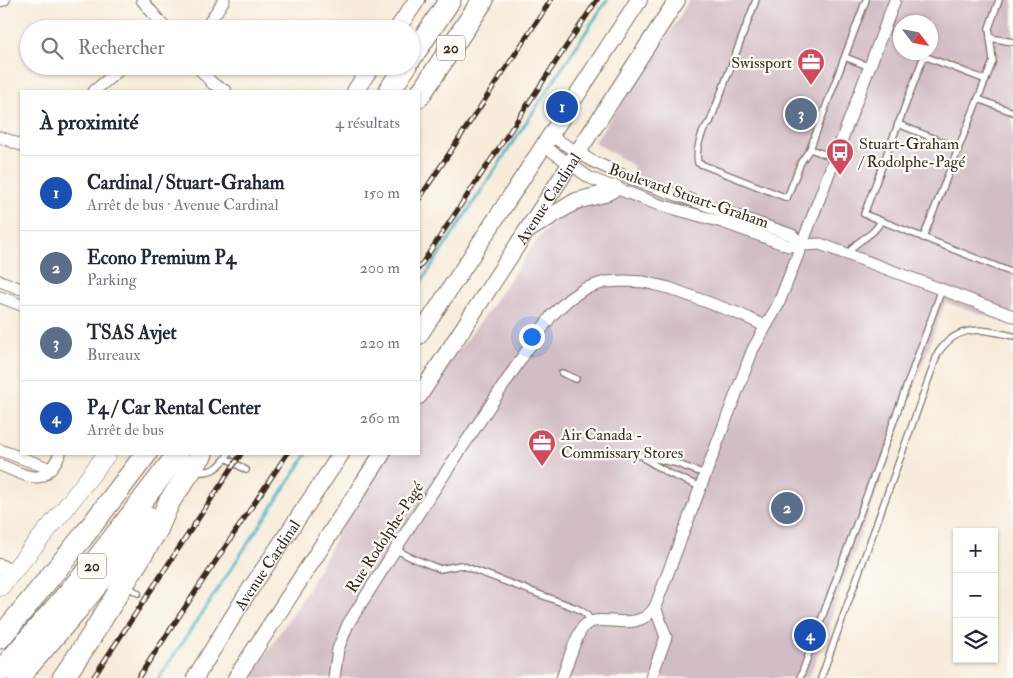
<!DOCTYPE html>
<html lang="fr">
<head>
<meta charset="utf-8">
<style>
  body { margin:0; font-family:"IM FELL Double Pica",serif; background:#f6f6f7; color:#1f2937 }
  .controls { position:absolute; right:15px; bottom:15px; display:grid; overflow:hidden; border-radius:0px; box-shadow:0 1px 4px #0004 }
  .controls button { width:45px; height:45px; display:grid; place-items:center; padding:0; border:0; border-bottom:1px solid #e0e1e3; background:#fff; color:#1f2937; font:25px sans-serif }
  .compass { position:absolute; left:893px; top:15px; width:45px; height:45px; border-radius:50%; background:#fff; box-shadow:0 1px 4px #0004; rotate:122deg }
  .you { position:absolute; left:531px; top:336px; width:18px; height:18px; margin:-12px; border:4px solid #fff; border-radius:50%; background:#1a73e8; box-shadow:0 0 0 8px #1a73e833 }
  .badge { display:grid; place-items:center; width:32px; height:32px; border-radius:50%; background:#111827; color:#fff; font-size:16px; font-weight:700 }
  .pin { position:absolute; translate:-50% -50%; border:2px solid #fff; box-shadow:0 1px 5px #0006 }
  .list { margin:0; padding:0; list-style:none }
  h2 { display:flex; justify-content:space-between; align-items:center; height:65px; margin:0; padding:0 20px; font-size:21px }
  h2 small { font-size:16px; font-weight:400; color:#747a83 }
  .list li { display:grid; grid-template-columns:32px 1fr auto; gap:15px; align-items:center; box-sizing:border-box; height:75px; padding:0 20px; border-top:1px solid #e0e1e3 }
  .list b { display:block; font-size:19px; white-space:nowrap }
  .list p { margin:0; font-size:16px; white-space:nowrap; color:#747a83 }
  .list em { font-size:16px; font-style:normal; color:#747a83 }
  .icon { flex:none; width:28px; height:28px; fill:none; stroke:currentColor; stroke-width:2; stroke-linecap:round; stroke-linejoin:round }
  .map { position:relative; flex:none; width:1013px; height:678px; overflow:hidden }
  .search { position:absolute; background:#fff; box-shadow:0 1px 4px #0004; left:20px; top:20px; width:400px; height:55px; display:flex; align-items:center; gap:12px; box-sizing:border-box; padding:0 18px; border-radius:28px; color:#747a83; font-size:19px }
  .panel { position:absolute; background:#fff; box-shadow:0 1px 4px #0004; left:20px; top:90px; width:400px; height:365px; border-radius:0px }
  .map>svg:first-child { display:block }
</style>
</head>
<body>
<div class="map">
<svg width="1013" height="678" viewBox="0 0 1013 678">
  <rect width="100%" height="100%" fill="#fdfcf7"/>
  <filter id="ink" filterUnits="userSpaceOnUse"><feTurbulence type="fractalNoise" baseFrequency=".02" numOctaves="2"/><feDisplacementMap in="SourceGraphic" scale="10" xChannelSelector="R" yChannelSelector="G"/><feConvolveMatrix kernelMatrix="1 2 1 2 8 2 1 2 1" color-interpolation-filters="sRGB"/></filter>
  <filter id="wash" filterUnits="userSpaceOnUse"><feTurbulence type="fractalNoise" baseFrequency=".0096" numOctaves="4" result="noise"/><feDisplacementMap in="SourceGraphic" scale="20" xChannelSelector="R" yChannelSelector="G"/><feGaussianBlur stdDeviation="1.12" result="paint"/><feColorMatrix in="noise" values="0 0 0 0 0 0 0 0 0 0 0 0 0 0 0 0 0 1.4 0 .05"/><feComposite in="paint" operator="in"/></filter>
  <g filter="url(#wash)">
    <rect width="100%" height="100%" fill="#f7ecda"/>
    <path fill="#d2bdc5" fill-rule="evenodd" d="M689,0H1013V325L945,302L809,678H254L261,662L307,591L341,527L389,454H419V408L440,375L486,314L539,237L551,225L579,206L607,201H619L634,166L594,142L633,87L679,18ZM900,22H930V52H900Z"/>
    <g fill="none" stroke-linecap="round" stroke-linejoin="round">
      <g stroke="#48b6c3" stroke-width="3">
        <path d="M419,285L607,0"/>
        <path d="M159,678L307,454"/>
      </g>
    </g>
  </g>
  <g filter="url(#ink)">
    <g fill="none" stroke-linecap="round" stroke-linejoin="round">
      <g stroke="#7d6e60" stroke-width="8">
        <g id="service">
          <path d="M756,0L710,122C701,129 695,152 698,163L787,198L801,162L810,149"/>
          <path d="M990,38L1013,42"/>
          <path d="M845,57L870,67"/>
          <path d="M986,80L924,56L864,214L1013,273"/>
          <path d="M978,99L1013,112"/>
          <path d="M898,124L958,148"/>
          <path d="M835,158L810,149L866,0"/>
          <path d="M923,238L993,61L989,28L999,0"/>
          <path d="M849,254C855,239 872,239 881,221"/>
          <path d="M562,373L576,379"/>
          <path d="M634,454L675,463L705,474"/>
          <path d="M226,458L246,470"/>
          <path d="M645,459L670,474L701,487"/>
          <path d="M195,471C210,475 222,466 228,454"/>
          <path d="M395,549L410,557L440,569L461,565L576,608C584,612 588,614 591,623"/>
          <path d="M127,586L138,593"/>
          <path d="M800,678L942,289"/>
          <path d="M821,678L938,353C958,323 983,329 1013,336"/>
        </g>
      </g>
      <g stroke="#7d6e60" stroke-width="13">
        <g id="minor">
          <path d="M142,0L166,29"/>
          <path d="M0,1L4,0"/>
          <path d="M205,29L224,0"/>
          <path d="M197,66L213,84L226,91"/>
          <path d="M94,91L124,66"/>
          <path d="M551,136L592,161L634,180L792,235L802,244"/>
          <path d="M0,137L21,145"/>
          <path d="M544,146L590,178L657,204L722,222L789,246L820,244L1013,316"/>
          <path d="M0,281L21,289"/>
          <path d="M0,297L21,305"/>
          <path d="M0,450L51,469"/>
          <path d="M0,465C31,477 42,489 60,454"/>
          <path d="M334,678L338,649L348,624L416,517L531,344L552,315L569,299L584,289L605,282L624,281L644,282L669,288L742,315L765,326"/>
          <path d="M562,678C567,665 575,638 583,627C599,609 635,637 655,607L753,349L778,305L802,244L895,0"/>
          <path d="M651,678L666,637L655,607"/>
        </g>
      </g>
      <g stroke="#7d6e60" stroke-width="16">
        <path id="tertiary" d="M0,566L11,573"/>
      </g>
      <g stroke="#7d6e60" stroke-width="18">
        <g id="secondary">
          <path d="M397,29L417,0"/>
          <path d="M355,91L372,66"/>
          <path d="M530,229L576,201L604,194L615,188"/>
          <path d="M419,336L639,0"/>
          <path id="s1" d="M419,396L677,0"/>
          <path id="s2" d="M195,678L245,597L341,454"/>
          <path d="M236,678L382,454"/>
        </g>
      </g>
      <g stroke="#7d6e60" stroke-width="19">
        <path id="primary" d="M0,587L64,510L107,454"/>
      </g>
      <g stroke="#7d6e60" stroke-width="23">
        <g id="motorway">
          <path d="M411,58L450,0"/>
          <path d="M389,91L406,66"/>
          <path d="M419,96L483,0"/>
          <path d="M0,638L82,538L146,454"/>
          <path d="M0,672L94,563L178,454"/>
          <path d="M18,678L75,612L152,518"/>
          <path d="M63,678L87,643L157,530L169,502L202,454"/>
        </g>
      </g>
      <use href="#service" stroke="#fff" stroke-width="5.5"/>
      <use href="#minor" stroke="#fff" stroke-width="11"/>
      <use href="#tertiary" stroke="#fff" stroke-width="14"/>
      <use href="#secondary" stroke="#fff" stroke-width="16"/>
      <use href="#primary" stroke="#fff" stroke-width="18"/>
      <use href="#motorway" stroke="#fff" stroke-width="21"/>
      <g stroke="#3b2a1e" stroke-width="5">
        <g id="rail">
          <path d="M419,199L551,0"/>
          <path d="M419,268L597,0"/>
          <path d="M93,678L241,454"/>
          <path d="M138,678L287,454"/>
        </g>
      </g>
      <use href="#rail" stroke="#fdfcf7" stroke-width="3" stroke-dasharray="9" stroke-linecap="butt"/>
    </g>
  </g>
  <defs>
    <g id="office-pin" transform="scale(1.4375)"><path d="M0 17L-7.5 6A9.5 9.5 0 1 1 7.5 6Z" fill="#d1495b" stroke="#fdfcf7"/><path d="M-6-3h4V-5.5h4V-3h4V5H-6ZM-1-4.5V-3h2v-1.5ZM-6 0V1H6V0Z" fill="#fff"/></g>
    <g id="bus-pin" transform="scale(1.4375)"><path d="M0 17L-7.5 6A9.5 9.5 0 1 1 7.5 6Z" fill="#d1495b" stroke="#fdfcf7"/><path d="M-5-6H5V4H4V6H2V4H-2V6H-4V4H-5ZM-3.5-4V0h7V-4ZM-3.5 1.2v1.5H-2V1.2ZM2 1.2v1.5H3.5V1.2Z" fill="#fff"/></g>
  </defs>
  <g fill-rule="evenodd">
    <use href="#office-pin" x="811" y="62"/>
    <use href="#bus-pin" x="840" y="152"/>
    <use href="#office-pin" x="542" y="443"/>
  </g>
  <g text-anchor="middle" stroke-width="4.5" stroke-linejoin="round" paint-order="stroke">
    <g fill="#fdfcf7" stroke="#75695f" stroke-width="1">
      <rect x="437" y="35.5" width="28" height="25" rx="4"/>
      <rect x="78" y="553.5" width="28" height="25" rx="4"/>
    </g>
    <g font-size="15" font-weight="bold" fill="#3b2a1e">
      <text x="451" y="53">20</text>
      <text x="92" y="571">20</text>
    </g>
    <g font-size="16" fill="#3b2a1e" stroke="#fdfcf7" text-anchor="start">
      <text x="792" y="68" text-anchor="end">Swissport</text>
      <text x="859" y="149">Stuart-Graham<tspan x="859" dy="18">/ Rodolphe-Pagé</tspan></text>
      <text x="561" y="440">Air Canada -<tspan x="561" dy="18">Commissary Stores</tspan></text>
    </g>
    <g font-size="16" fill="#3b2a1e" stroke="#fdfcf7">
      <text transform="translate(689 195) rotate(19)" y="6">Boulevard Stuart-Graham</text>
      <text dy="6" stroke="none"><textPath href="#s1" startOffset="236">Avenue Cardinal</textPath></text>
      <text transform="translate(384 537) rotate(-57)" y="6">Rue Rodolphe-Pagé</text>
      <text dy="6" stroke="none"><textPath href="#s2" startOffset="134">Avenue Cardinal</textPath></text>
    </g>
  </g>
</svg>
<div class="controls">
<button>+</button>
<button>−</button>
<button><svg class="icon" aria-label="layers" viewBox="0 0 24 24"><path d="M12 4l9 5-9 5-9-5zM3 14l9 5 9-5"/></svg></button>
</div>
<svg class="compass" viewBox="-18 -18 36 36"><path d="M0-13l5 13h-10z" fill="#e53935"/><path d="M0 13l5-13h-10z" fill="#747a83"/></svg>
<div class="you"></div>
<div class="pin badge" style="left:562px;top:107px;background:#1a4fb4">1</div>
<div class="pin badge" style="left:787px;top:508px;background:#5c6f8a">2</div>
<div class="pin badge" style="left:801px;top:114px;background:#5c6f8a">3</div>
<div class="pin badge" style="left:810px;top:635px;background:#1a4fb4">4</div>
<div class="search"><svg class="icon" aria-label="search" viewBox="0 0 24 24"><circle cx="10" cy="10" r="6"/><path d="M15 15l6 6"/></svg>Rechercher</div>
<section class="panel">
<h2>À proximité<small>4 résultats</small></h2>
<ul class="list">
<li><span class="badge" style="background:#1a4fb4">1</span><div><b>Cardinal / Stuart-Graham</b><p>Arrêt de bus · Avenue Cardinal</p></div><em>150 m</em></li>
<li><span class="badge" style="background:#5c6f8a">2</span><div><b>Econo Premium P4</b><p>Parking</p></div><em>200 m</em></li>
<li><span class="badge" style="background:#5c6f8a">3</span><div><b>TSAS Avjet</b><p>Bureaux</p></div><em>220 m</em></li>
<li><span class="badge" style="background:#1a4fb4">4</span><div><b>P4 / Car Rental Center</b><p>Arrêt de bus</p></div><em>260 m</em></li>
</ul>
</section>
</div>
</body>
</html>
